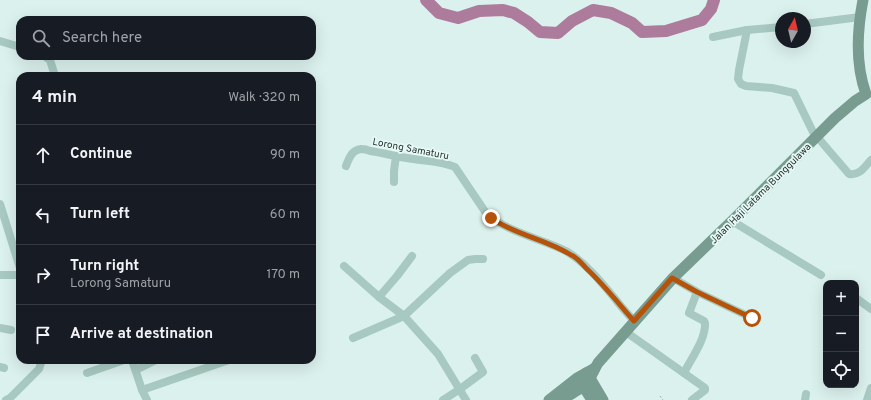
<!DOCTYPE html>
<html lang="en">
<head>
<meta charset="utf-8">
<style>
  body { margin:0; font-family:Overpass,sans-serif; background:#20242c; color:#f1f3f6 }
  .controls { position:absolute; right:12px; bottom:12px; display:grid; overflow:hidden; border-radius:8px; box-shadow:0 4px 16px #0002 }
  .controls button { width:36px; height:36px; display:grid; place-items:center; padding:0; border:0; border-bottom:1px solid #363941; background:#171b24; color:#f1f3f6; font:20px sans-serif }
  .compass { position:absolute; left:775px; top:12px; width:36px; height:36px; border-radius:50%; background:#171b24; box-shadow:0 4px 16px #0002; rotate:8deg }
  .stop { position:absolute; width:12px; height:12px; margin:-9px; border:3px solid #b45309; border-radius:50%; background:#fff }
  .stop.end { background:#b45309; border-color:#fff; box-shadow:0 1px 4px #0008 }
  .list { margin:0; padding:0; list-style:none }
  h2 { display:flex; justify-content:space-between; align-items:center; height:52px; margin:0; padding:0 16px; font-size:17px }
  h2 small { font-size:13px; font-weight:400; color:#9ea1a6 }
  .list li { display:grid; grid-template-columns:26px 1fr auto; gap:12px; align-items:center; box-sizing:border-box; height:60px; padding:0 16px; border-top:1px solid #363941 }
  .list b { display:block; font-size:15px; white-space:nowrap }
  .list p { margin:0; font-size:13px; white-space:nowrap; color:#9ea1a6 }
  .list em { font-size:13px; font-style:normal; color:#9ea1a6 }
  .icon { flex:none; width:22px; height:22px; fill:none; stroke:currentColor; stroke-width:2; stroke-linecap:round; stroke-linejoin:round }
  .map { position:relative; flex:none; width:871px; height:400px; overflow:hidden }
  .search { position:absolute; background:#171b24; box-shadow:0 4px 16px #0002; left:16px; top:16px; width:300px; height:44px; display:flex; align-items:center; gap:10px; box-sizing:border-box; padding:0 14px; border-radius:12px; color:#9ea1a6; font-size:15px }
  .panel { position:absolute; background:#171b24; box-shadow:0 4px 16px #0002; left:16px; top:72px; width:300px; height:292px; border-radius:12px }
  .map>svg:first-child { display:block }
</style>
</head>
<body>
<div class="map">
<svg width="871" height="400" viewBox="0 0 871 400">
  <rect width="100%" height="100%" fill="#dbf1ed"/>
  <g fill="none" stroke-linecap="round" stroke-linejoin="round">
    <path stroke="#ad7b9b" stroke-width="12" d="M426,0L439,13L458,18L479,11L503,10L514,13L528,22L540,32L558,33L572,21L593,10L611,13L632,23L642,32L666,31L702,20L711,9L714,0"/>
    <path stroke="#92b4ab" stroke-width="1" stroke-dasharray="2 2" stroke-linecap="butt" d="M660,396L663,400"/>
    <g stroke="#a7c9c1" stroke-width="8">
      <path d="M805,24L860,17"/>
      <path d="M781,27L747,30L739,70L738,79L741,84L746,86L772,88L794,93L813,132L849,174C860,176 865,166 871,160"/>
      <path d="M713,37L747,30"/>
      <path d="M0,41L20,47"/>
      <path d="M44,56L50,60L55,76"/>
      <path d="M346,166C349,158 352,150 361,149C364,149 368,150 370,151C383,153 394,156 407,158C422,161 440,160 455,167L486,213C508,233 540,238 566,251C585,262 602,283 616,300C622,308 628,314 634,321"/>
      <path d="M394,182V171L396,156"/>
      <path d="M0,204L20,268"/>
      <path d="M732,221L821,275"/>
      <path d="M344,266L379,297L404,316L438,354L466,400"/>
      <path d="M0,275H20"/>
      <path d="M673,278L697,292L689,313L704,321L705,323C706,339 691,359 684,373"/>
      <path d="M697,292L752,318"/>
      <path d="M379,297L397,276L412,256"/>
      <path d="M856,298L871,309"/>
      <path d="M0,328L11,330"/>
      <path d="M626,332L705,388V390L692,400"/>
      <path d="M353,338L404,316L450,273L468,260L475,259H483"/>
      <path d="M132,360L142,390L147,400"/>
      <path d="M0,367L4,368"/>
      <path d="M136,370L156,360"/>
      <path d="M87,373L124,360"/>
      <path d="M142,390L229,360"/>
      <path d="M6,400L10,398L39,369L42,360"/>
      <path d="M443,400L460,389L483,372L475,358"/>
      <path d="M805,400L806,394"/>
      <path d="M867,400L871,388"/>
    </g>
    <g stroke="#799c91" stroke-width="11">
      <path d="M586,373L590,378L603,400"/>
      <path d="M579,380L592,400"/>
      <path d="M549,400L577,378L595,368"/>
      <path d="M561,400C571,394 584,388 590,378C593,373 595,368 598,363L673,278L732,221L835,118L855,101L866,94C855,64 857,31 863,0"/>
    </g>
  </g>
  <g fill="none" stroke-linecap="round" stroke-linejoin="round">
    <path stroke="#b45309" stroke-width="5" d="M491,218C515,235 546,239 571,255C578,258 582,264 587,269C604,285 619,304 634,321L672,278L697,292L752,318"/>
  </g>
  <g text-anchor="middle" stroke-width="3.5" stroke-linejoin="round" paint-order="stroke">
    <g font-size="10" fill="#283530" stroke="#e7f9f6">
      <text transform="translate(411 148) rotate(11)" y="4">Lorong Samaturu</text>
      <text transform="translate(760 193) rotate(-45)" y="4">Jalan Haji Latama Bunggulawa</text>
    </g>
  </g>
</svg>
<div class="controls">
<button>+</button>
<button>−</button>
<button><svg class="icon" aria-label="locate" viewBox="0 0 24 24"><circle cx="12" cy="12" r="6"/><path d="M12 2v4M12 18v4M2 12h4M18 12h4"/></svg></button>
</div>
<svg class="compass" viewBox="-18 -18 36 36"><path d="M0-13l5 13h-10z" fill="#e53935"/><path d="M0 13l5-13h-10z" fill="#9ea1a6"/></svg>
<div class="stop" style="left:752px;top:318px"></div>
<div class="stop end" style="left:491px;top:218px"></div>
<div class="search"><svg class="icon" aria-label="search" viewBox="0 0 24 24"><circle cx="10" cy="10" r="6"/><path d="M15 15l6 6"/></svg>Search here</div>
<section class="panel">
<h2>4 min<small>Walk · 320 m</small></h2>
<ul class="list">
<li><svg class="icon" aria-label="ahead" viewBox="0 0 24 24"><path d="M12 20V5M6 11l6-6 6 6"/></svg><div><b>Continue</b></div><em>90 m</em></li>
<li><svg class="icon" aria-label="left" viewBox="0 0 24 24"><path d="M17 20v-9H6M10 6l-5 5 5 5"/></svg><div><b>Turn left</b></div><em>60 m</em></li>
<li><svg class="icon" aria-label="right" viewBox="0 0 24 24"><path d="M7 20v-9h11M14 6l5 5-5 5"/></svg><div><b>Turn right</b><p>Lorong Samaturu</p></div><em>170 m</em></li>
<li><svg class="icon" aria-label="arrive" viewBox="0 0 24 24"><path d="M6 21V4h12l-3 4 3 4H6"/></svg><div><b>Arrive at destination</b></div></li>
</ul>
</section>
</div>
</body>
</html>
